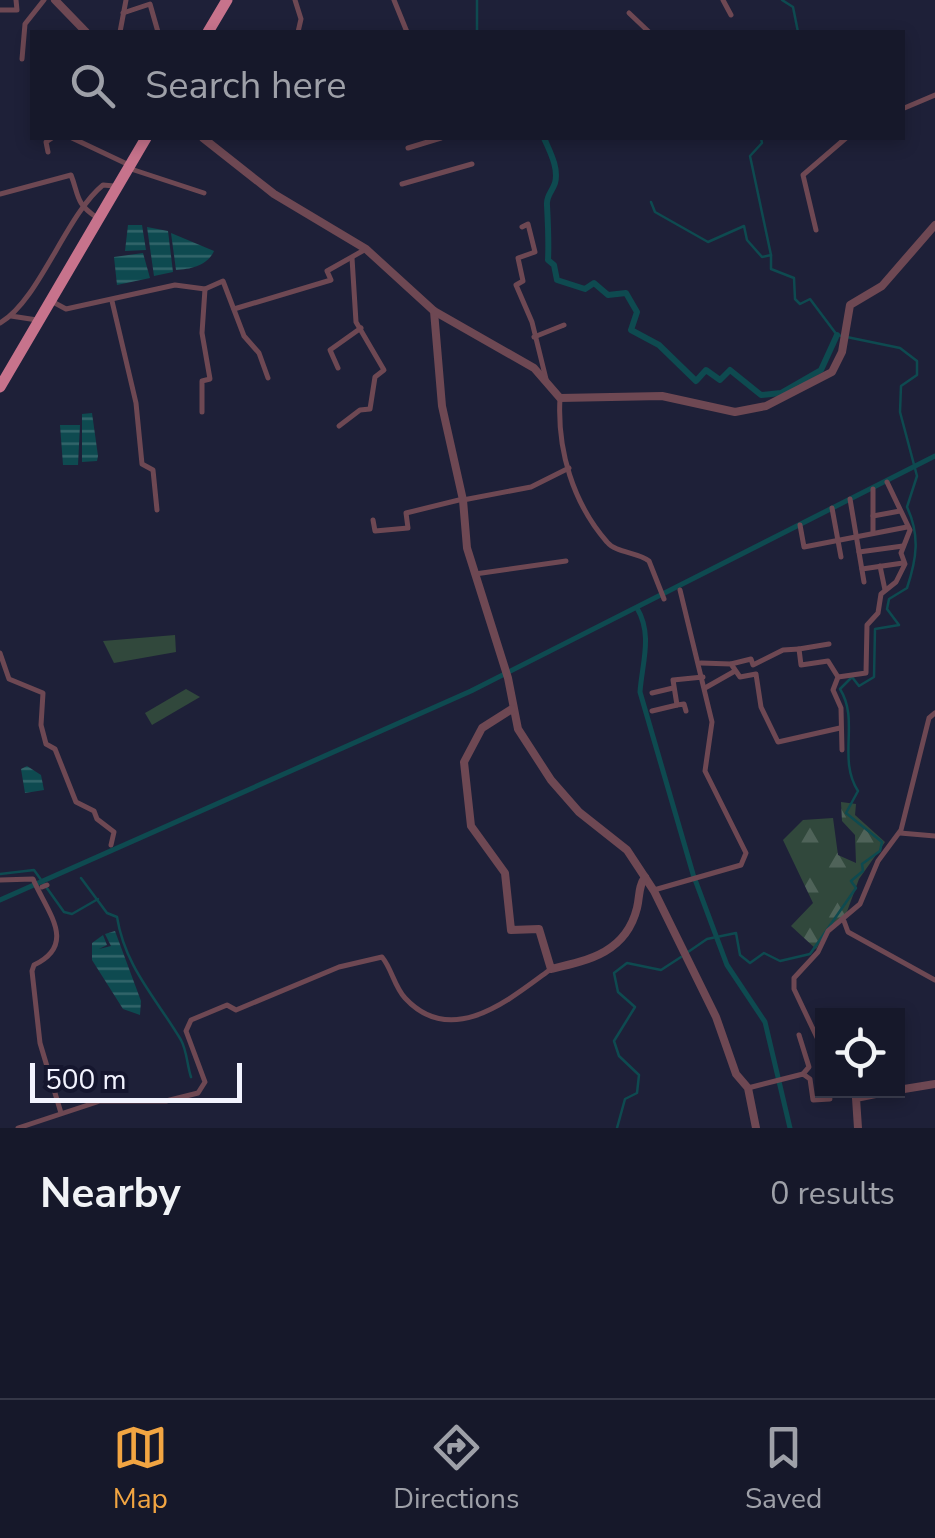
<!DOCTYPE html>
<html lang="en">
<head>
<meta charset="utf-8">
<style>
  body { margin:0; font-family:"Nunito Sans",sans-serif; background:#1f2132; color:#f1f3f6 }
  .controls { position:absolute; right:30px; bottom:30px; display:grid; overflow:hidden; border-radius:0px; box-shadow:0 5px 15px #0003 }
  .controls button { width:90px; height:90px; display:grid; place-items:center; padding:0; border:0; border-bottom:2px solid #353747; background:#16182a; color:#f1f3f6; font:50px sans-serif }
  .scale { position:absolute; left:30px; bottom:25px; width:212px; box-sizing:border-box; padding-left:10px; border:5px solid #f2f3fe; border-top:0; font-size:28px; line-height:35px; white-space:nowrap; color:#f2f3fe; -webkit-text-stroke:8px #15162e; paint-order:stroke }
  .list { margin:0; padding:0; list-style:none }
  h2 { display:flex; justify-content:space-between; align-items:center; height:130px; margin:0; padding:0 40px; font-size:42px }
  h2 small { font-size:32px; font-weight:400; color:#9ea0a8 }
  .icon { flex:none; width:55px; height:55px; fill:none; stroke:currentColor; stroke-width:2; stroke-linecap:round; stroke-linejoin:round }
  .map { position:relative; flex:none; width:935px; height:1128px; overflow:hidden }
  .search { position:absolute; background:#16182a; box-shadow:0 5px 15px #0003; left:30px; right:30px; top:30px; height:110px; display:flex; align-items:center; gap:25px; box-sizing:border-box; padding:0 35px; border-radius:0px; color:#9ea0a8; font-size:38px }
  .sheet { height:270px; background:#16182a }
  nav { display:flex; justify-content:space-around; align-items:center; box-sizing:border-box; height:140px; border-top:2px solid #353747; background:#16182a; font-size:28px; color:#9ea0a8 }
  nav a { display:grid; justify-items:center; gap:5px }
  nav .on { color:#f2a542 }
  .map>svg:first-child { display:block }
</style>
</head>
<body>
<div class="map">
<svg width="935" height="1128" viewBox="0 0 935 1128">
  <defs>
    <pattern id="forest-firs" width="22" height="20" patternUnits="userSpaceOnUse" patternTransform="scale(2.5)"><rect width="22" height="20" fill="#31483c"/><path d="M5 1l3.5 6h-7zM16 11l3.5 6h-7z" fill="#4f6359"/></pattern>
    <pattern id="water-rules" width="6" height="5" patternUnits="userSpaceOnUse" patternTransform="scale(2.5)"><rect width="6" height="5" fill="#0e4a50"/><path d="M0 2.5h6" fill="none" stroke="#32656a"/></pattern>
  </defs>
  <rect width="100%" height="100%" fill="#1e2038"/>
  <g fill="#31483c">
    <path d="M175,635L176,652L114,663L103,641Z"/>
    <path d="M186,689L200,697L152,725L145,713Z"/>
  </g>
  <path fill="url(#forest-firs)" d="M841,802L856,804L855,815L885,842L859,879L845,917L826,932L816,949L791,926L813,903L783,840L803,820L833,818L838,855L856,863L855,835L842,821Z"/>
  <g fill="url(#water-rules)">
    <path d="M128,225H142L146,250L125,251Z"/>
    <path d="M147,227L168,231L173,272L154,276Z"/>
    <path d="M171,233L214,251C207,266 191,269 176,270Z"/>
    <path d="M143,253L150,278L117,285L114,257Z"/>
    <path d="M92,413L98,456L97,461L82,462V414Z"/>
    <path d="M60,425H80L78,465H63Z"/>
    <path d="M27,766L41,775L44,790L25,793L21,769Z"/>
    <path d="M115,931L141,1001L140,1015L123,1009L92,960V943L103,935L107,945L99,949L111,946L105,934Z"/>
  </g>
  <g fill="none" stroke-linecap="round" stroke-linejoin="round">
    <g stroke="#0e4a50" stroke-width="2.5">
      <path d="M782,0L793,7L798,32"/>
      <path d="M477,32V0"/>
      <path d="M761,138L762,143L750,156L771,255"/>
      <path d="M651,202L655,212L708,242L744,226L747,240L762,257L771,255V269L794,278L795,299L800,304L810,299L837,335L900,348L917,361V375L901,386L900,412L917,476L907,507C920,535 917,558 907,588L889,599L887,609L899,625L875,629L874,677L859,686L852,677L840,689C860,721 837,758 858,791L846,813L882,842L880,851L862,864L863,871L851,881L856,888L810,954L780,961L764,953L750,963L740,955L736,933L707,939L688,952"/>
      <path d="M0,874L34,870L64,912L72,914L98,899"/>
      <path d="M81,878L107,913L117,917C125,967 156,998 181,1040C187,1051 187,1065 191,1077"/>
      <path d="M617,1128L625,1099L637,1093L639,1075L619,1056L614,1041L635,1007L618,992L614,973L627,963L661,970L681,957"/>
    </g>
    <g stroke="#0e4a50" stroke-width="5">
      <path d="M637,608C653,635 642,663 640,692L693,874L727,965L765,1022L790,1128"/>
      <path d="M0,900L471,691L935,456"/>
    </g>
    <path stroke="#0e4a50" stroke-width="6" d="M544,138C550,152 559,168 555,183C552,192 546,196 547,205C548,225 549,241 548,260L554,265L557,280L585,289L594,283L608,295L626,293L637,312L631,330L659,345L696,381L706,370L720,380L730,370L761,395L781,393L821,370L837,335"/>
    <g stroke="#6e4853" stroke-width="5">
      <path d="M295,0L301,19L298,32"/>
      <path d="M394,0L407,32"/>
      <path d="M723,0L731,15"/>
      <path d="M0,10H17L16,0"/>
      <path d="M123,13L150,4L158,32"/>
      <path d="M629,13L649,32"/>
      <path d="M120,32L126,0"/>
      <path d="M22,59L25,24L44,0"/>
      <path d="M902,109L935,95"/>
      <path d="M72,138L127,164"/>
      <path d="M408,148L441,138"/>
      <path d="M48,152L46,142L52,138"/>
      <path d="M131,169L204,193"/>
      <path d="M402,184L472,164"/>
      <path d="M0,194L71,175C79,195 75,203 96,217"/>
      <path d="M522,227L528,224L535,252L518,258L523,281L516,285L532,322L547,383"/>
      <path d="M816,230L803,175L846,138"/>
      <path d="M112,301L136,403L142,464L153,470L157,510"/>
      <path d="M53,302L66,309L175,285L205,289L223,281L244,336L259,353L268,378"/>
      <path d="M234,309L331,280L327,271L366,249"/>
      <path d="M11,316L37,320"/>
      <path d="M0,323C39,301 66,215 103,185L114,186"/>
      <path d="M534,337L564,325"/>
      <path d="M338,368L330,350L361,328"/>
      <path d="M560,398C557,450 573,503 607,542C616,553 637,552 649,561L664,599"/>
      <path d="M202,412V381L210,379L202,333L205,289"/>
      <path d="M339,426L360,410L370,409L375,377L384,370L356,322L352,258"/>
      <path d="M850,499L864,582"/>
      <path d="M463,500L531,487L569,468"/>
      <path d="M832,508L841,557"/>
      <path d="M873,516L900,511"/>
      <path d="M373,520L375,531L408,528L406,513L463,499"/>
      <path d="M800,525L804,547L907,527"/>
      <path d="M873,533V489"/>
      <path d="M859,552L903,546"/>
      <path d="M880,566L885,590"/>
      <path d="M862,569L903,563"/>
      <path d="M475,574L566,561"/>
      <path d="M799,649L829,644"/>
      <path d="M0,653L9,679L43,693L41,725L46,744L55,749L76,802L94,811L97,819L114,832L111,845"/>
      <path d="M701,663L731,664L740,677L756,674L761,707L778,742L840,728"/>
      <path d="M731,664L751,659L753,665L783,650L799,649L801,665L828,661L838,677L833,690L841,708L842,750"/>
      <path d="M838,677L866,673L867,625L878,613L881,594L896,582L905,564L901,553L910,530L887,482"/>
      <path d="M705,688L735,671"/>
      <path d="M652,693L673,688"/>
      <path d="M677,705L684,704L686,711"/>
      <path d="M652,711L677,705L673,680L703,677"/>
      <path d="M900,833L935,836"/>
      <path d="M0,880L33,879C47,912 78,944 34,965L32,971L40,1043L61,1113"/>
      <path d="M42,887L47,885"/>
      <path d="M654,890L741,865L746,853L705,771L712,722L680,590"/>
      <path d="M844,921L848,932L935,980"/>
      <path d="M799,1035L809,1067L803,1074"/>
      <path d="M822,1048L794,989V978L818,952L828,931L860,904L878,861L901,830L929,718L935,713"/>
      <path d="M748,1088L803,1074L810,1079L813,1100L830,1099"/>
      <path d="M18,1128L100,1101H166L198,1093L205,1082L186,1031L191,1020L227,1005L236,1010L339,967L382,957C392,969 394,986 405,998C452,1049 510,999 551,969"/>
    </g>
    <g stroke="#6e4853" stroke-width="8">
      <path d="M55,0L86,32"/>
      <path d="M203,138L274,194L366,249L434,311L442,406L463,500L467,548L508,678L518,729L551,780L579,812L627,850L654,891L716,1017L736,1074L748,1088L756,1128"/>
      <path d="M434,311L534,368L560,398L662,396L735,412L766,406L832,372L842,352L850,305L882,286L935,225"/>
      <path d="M512,709L482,728L464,762L471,826L505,873L511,930L539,929L551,969C590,960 626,952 637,908C640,896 638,887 645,877"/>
      <path d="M898,1090L935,1084"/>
      <path d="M858,1128L856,1098L895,1090"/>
    </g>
    <g stroke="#c7738c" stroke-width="11">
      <path d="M208,32L227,0"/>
      <path d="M0,387L146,138"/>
    </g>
  </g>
</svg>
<div class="controls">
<button><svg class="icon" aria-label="locate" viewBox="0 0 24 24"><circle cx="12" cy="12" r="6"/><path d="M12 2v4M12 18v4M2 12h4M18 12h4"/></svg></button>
</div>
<div class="scale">500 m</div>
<div class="search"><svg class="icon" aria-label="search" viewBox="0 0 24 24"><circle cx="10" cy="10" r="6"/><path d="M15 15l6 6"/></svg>Search here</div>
</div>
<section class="sheet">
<h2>Nearby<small>0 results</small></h2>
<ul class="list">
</ul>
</section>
<nav>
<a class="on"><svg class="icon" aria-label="map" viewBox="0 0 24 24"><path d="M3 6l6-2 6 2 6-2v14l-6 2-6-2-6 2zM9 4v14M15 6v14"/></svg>Map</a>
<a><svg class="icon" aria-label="directions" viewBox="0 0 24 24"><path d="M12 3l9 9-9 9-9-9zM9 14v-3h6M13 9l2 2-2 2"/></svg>Directions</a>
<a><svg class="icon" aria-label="saved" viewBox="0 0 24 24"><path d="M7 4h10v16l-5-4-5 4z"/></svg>Saved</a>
</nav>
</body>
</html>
